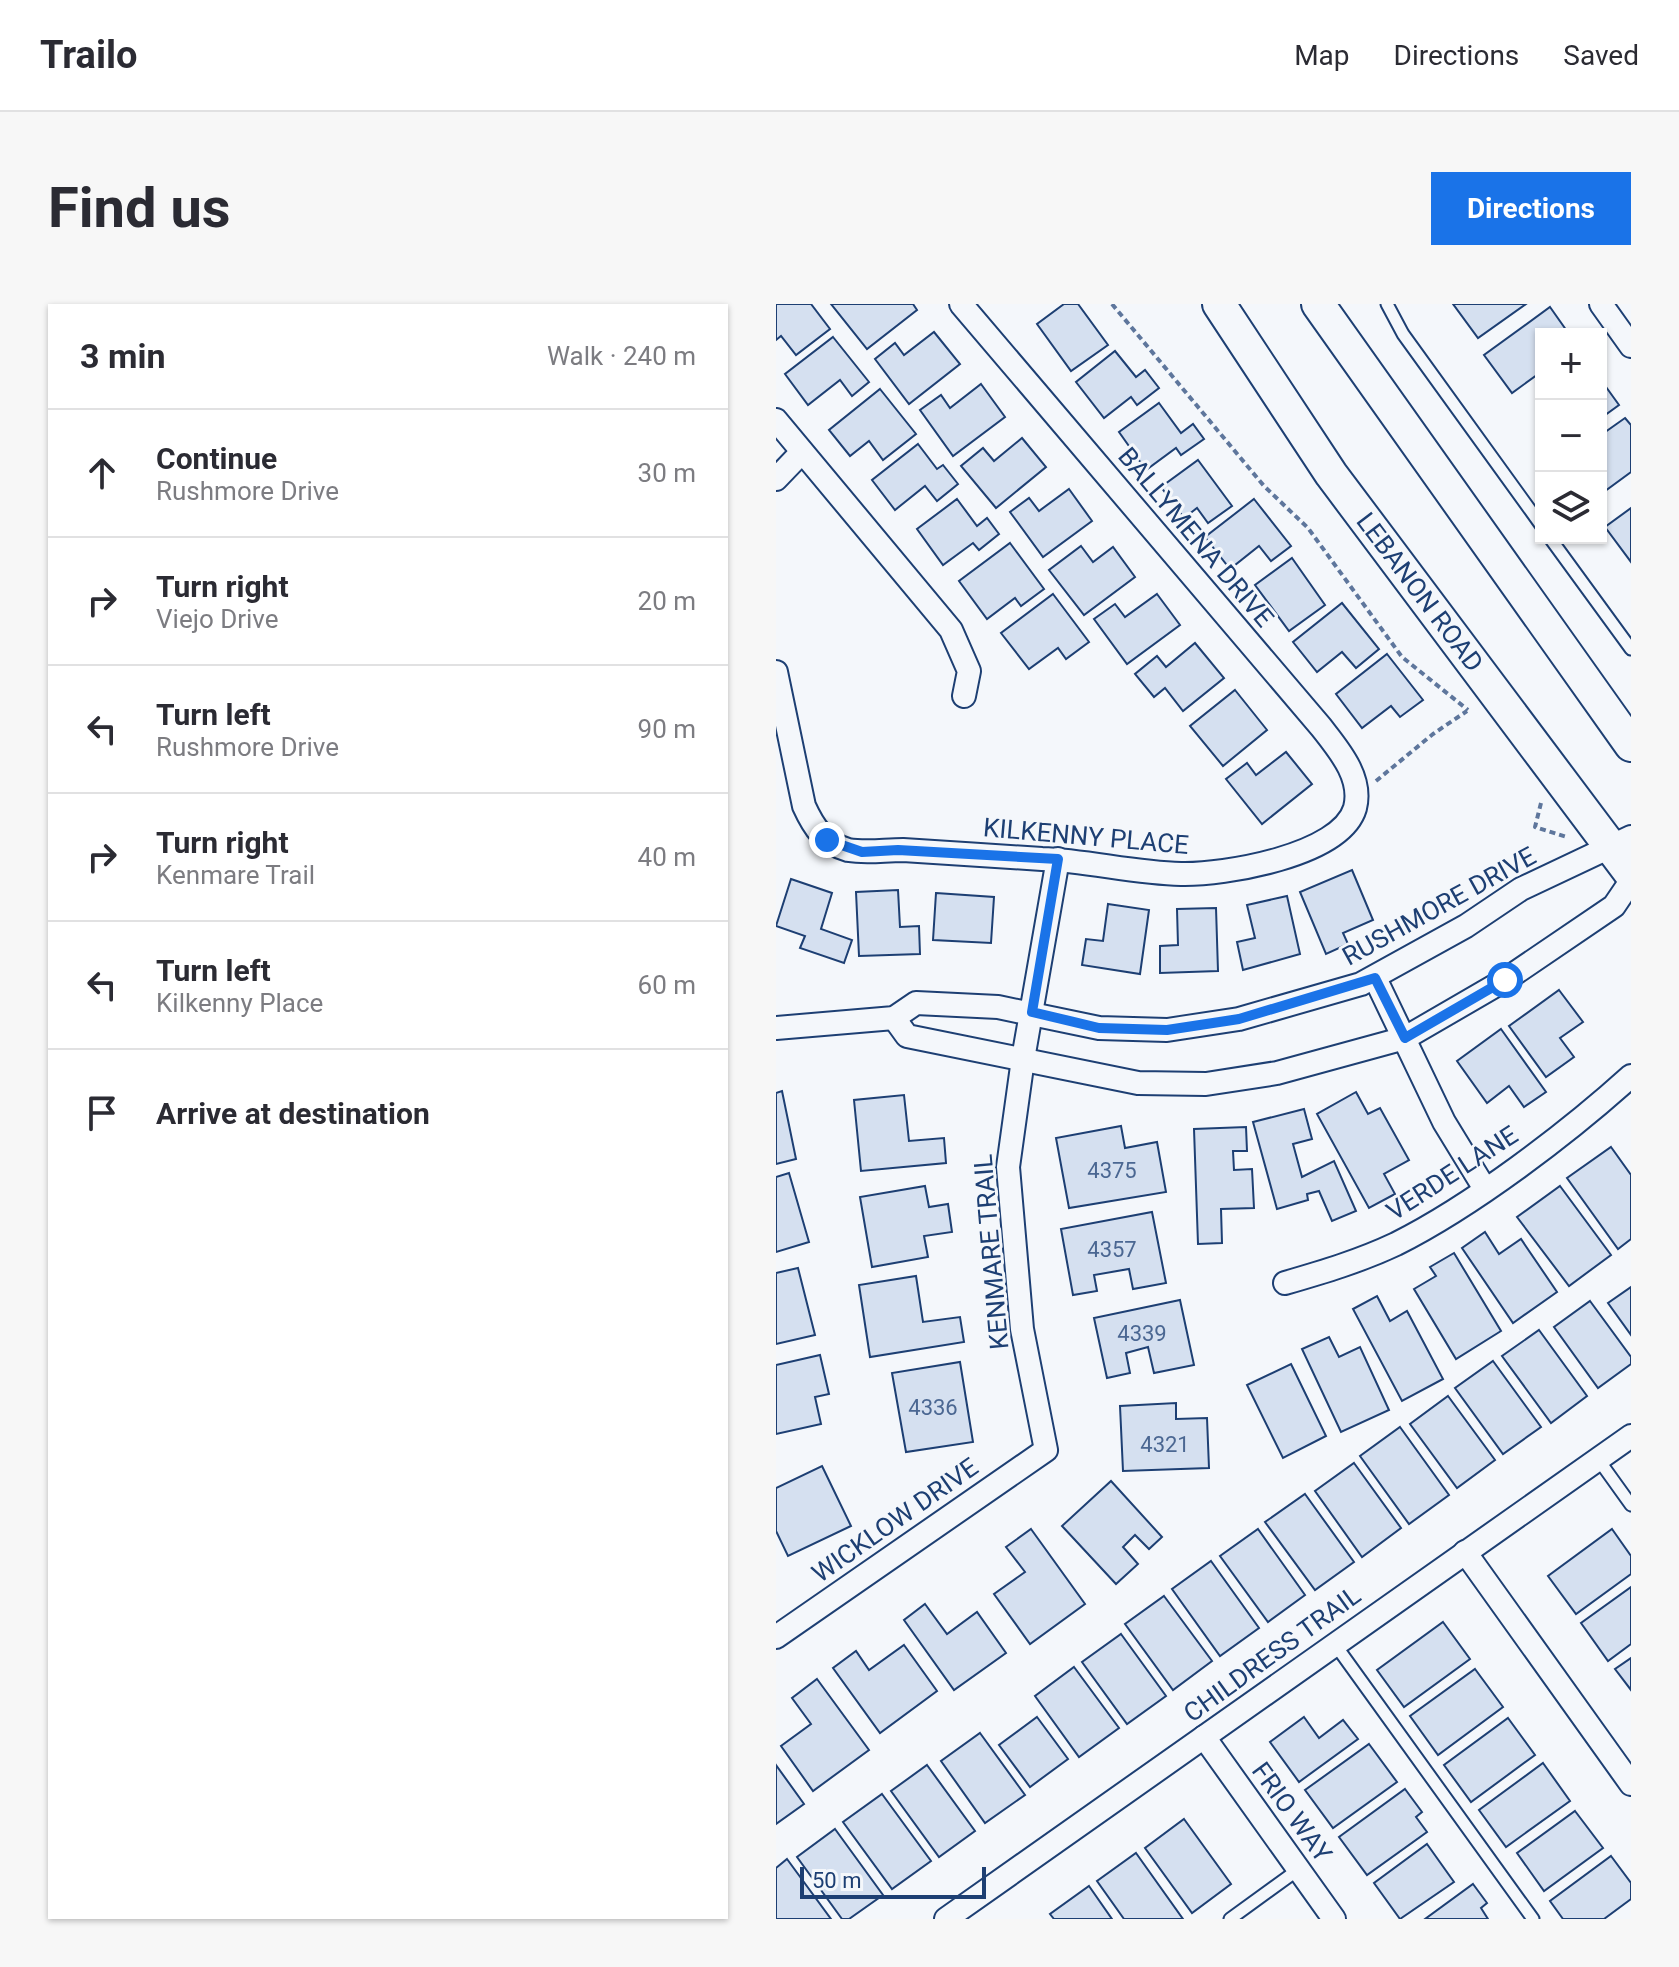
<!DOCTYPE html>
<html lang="en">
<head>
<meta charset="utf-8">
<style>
  body { margin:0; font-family:Roboto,sans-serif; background:#f7f7f7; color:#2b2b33 }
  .controls { position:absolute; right:24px; top:24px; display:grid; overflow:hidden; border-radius:0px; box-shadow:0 2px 6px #0004 }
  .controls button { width:72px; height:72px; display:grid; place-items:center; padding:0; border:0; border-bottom:2px solid #e1e1e2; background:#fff; color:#2b2b33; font:40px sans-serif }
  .scale { position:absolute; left:24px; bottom:20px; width:186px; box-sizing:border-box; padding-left:8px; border:4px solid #1d3f73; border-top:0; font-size:22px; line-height:28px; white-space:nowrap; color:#1d3f73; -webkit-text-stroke:6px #f4f7fb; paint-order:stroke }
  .stop { position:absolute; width:24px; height:24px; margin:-18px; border:6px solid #1a73e8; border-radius:50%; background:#fff }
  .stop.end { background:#1a73e8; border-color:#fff; box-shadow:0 2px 8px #0008 }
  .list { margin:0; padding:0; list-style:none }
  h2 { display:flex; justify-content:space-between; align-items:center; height:104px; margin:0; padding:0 32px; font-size:34px }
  h2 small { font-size:26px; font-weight:400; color:#7c7c81 }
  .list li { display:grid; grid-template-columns:52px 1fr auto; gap:24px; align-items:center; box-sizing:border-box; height:128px; padding:0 32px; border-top:2px solid #e1e1e2 }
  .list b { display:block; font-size:30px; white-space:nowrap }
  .list p { margin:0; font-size:26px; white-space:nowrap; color:#7c7c81 }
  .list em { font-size:26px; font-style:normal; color:#7c7c81 }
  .icon { flex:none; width:44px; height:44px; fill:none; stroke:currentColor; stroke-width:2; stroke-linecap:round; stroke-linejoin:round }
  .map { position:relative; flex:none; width:855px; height:1615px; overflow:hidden; border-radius:0px }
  header { display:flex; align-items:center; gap:48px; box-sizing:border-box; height:112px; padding:0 40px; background:#fff; border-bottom:2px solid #e1e1e2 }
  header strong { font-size:38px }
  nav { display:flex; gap:44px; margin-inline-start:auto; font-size:28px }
  .intro { display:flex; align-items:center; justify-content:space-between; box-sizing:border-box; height:192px; padding:0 48px }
  h1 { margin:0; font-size:56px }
  .button { padding:20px 36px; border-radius:0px; background:#1a73e8; color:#fff; font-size:28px; font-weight:700 }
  main { display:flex; gap:48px; padding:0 48px }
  aside { flex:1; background:#fff; border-radius:0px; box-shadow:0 2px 6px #0004 }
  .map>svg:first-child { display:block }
</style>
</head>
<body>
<header>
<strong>Trailo</strong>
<nav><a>Map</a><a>Directions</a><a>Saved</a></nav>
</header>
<div class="intro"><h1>Find us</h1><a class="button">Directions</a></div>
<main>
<aside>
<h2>3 min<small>Walk · 240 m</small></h2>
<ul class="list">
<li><svg class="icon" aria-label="ahead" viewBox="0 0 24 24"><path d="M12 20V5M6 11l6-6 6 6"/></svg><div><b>Continue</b><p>Rushmore Drive</p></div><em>30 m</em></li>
<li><svg class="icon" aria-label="right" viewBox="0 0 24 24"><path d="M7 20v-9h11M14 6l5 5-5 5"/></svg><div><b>Turn right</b><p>Viejo Drive</p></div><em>20 m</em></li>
<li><svg class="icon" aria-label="left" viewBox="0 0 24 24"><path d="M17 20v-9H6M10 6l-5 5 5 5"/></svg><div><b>Turn left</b><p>Rushmore Drive</p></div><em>90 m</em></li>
<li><svg class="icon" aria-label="right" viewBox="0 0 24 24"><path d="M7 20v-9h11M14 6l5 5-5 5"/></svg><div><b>Turn right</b><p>Kenmare Trail</p></div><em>40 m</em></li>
<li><svg class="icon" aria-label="left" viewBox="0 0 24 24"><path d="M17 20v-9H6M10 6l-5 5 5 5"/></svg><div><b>Turn left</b><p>Kilkenny Place</p></div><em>60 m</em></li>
<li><svg class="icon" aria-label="arrive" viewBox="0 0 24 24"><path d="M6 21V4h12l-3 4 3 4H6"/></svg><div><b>Arrive at destination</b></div></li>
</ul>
</aside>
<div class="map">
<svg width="855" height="1615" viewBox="0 0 855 1615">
  <rect width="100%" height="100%" fill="#f4f7fb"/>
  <g fill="#d5e0f0" stroke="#1d3f73" stroke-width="2">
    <path d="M0,0H35L54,25L20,51L5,32L0,36Z"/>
    <path d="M55,0H137L141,6L91,45Z"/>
    <path d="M288,0H302L332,41L295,67L261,20Z"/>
    <path d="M677,0H750L702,34Z"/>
    <path d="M774,3L793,30H765V68L736,89L708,51Z"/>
    <path d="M158,28L184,60L133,100L99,55L119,39L128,51Z"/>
    <path d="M57,33L93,78L76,92L64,76L32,101L9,70Z"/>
    <path d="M339,47L360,73L369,66L383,84L361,101L355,93L328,114L300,78Z"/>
    <path d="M825,76L843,101L825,114Z"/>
    <path d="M205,80L229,113L177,152L144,106L165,91L174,104Z"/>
    <path d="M104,85L140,130L107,156L93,137L74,152L53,126Z"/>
    <path d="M383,99L405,129L417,120L428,135L405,151L400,144L370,166L343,128Z"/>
    <path d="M849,114L855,121V168L825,190V131Z"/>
    <path d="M246,134L270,163L220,204L185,162L207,144L218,157Z"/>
    <path d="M142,140L161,165L167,161L182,180L161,197L149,182L119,206L96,176Z"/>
    <path d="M422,156L456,202L432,219L421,204L408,214L385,183Z"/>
    <path d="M293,185L316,217L267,253L234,208L253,194L263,207Z"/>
    <path d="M181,195L201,222L211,214L223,230L203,246L197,239L167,261L141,225Z"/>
    <path d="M478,195L515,242L495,257L483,242L454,265L429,233Z"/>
    <path d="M855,204V258L829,223Z"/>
    <path d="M234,239L268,285L245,302L239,294L211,315L183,277Z"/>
    <path d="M305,242L317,258L337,243L359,273L308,311L273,266Z"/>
    <path d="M516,254L549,301L513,327L479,281Z"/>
    <path d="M277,290L313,338L290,355L282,344L253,365L225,329Z"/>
    <path d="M381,290L404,321L351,360L318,315L339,300L349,313Z"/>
    <path d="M566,299L603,345L580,364L566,348L541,368L517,338Z"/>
    <path d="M419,339L448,374L407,407L389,384L378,393L359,370L381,352L390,363Z"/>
    <path d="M611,350L647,396L624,413L615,402L586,424L560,390Z"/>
    <path d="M459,386L491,426L447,462L414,422Z"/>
    <path d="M510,448L536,480L486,520L450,475L471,459L480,471Z"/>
    <path d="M576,566L597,616L567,629L572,640L550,650L524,588Z"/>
    <path d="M15,575L56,589L45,625L76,636L68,659L24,644L29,632L0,622Z"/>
    <path d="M122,586L124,623L143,622L144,650L83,652L80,588Z"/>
    <path d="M160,589L218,593L215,639L157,636Z"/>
    <path d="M511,592L524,650L467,666L461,638L479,634L471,601Z"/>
    <path d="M332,600L373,606L364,670L306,661L310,635L327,637Z"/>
    <path d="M440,604L442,667L384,669V642L402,641L401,605Z"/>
    <path d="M783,686L807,718L784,734L798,753L770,773L733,722Z"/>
    <path d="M725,725L770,788L748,803L733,782L711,799L681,757Z"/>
    <path d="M6,787L20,855L0,860V789Z"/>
    <path d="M580,788L592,810L604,804L633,856L608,870L619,890L593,904L541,810Z"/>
    <path d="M128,791L133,837L168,834L170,859L85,867L78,796Z"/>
    <path d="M528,805L536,835L517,840L526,873L558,857L580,907L556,917L543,887L531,890L532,896L501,905L477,818Z"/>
    <path d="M345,822L349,844L381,838L390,888L293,904L280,834Z"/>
    <path d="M470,823L471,847H457L458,866L476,865L478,904L445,905L446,939L422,940L418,825Z"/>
    <path d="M835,843L855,871V935L842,945L791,874Z"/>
    <path d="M13,869L33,938L0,948V873Z"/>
    <path d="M149,882L153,903L172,900L176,928L148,932L152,953L96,963L84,893Z"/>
    <path d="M784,882L835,951L793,982L741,913Z"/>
    <path d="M376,908L390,979L357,985L353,965L318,971L321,987L297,991L285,925Z"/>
    <path d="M709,928L723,950L745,935L781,988L737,1019L686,944Z"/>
    <path d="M678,949L725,1027L680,1055L638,985L660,972L654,963Z"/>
    <path d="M22,964L39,1031L0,1040V969Z"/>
    <path d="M140,972L147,1018L184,1013L188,1038L94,1053L83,981Z"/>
    <path d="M855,983V1031L832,999Z"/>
    <path d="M601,992L614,1017L631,1007L667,1075L626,1097L577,1005Z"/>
    <path d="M404,996L418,1061L378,1069L372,1043L350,1049L354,1069L331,1074L318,1014Z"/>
    <path d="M814,997L855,1053V1060L822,1084L778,1023Z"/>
    <path d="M763,1026L811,1092L775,1119L726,1052Z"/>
    <path d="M553,1033L563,1053L584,1043L613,1106L565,1128L526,1045Z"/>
    <path d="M44,1051L53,1090L39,1093L45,1120L0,1130V1061Z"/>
    <path d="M717,1057L765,1123L727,1150L679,1084Z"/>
    <path d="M184,1058L197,1138L130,1148L116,1069Z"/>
    <path d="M515,1060L550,1132L507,1154L471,1081Z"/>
    <path d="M672,1092L719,1156L681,1184L634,1120Z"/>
    <path d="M400,1099V1115L431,1114L433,1164L347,1167L344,1102Z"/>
    <path d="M624,1123L673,1191L633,1220L584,1152Z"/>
    <path d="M578,1159L625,1224L586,1253L539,1187Z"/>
    <path d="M46,1162L75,1222L12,1252L0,1227V1184Z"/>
    <path d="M335,1177L386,1233L373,1245L359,1231L347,1243L362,1260L340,1280L286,1222Z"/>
    <path d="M529,1190L578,1258L539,1286L489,1218Z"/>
    <path d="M255,1225L309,1300L254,1340L218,1290L249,1268L230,1243Z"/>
    <path d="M482,1225L529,1291L492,1318L444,1252Z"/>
    <path d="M836,1225L855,1252V1270L800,1310L772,1272Z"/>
    <path d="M435,1257L483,1324L444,1352L396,1285Z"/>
    <path d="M855,1283V1340L832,1357L805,1319Z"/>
    <path d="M388,1292L436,1357L397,1386L349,1320Z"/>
    <path d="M149,1300L171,1330L201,1308L230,1349L178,1386L128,1316Z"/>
    <path d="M667,1318L694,1355L628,1403L601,1366Z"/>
    <path d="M345,1330L390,1392L351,1420L306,1358Z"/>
    <path d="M128,1341L161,1387L104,1429L57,1364L80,1347L93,1366Z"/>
    <path d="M855,1354V1386L839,1365Z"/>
    <path d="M298,1363L343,1424L303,1453L259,1392Z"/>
    <path d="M699,1365L727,1403L662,1451L634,1412Z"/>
    <path d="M41,1375L93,1446L37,1487L5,1442L35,1420L16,1394Z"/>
    <path d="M261,1413L292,1455L254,1483L223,1441Z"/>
    <path d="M528,1413L543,1434L567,1416L582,1435L523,1478L494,1438Z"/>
    <path d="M732,1414L759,1451L695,1498L668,1461Z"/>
    <path d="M204,1429L249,1491L209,1519L165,1457Z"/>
    <path d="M593,1440L621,1478L557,1524L529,1486Z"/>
    <path d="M767,1459L794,1497L730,1543L703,1506Z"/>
    <path d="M0,1461L28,1500L0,1520Z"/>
    <path d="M151,1461L199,1527L163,1553L115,1487Z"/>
    <path d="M629,1485L646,1508L640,1513L651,1528L591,1571L563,1533Z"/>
    <path d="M106,1490L155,1557L116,1585L67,1518Z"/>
    <path d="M799,1507L827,1544L768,1587L741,1549Z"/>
    <path d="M408,1515L455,1580L416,1609L369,1544Z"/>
    <path d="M59,1525L107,1591L73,1615H66L21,1553Z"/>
    <path d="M651,1540L678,1578L624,1615L598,1579Z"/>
    <path d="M360,1549L407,1615H348L321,1577Z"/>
    <path d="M835,1552L855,1579V1595L828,1615H787L774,1597Z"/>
    <path d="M11,1555L55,1615H0V1564Z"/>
    <path d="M697,1580L711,1599L705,1604L712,1615H649Z"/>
    <path d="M313,1582L336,1615H278L274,1610Z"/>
  </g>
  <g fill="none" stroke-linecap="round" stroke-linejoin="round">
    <g stroke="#1d3f73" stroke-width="15">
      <g id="lane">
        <path d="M611,0L627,30L765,221"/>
        <path d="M774,234L855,345"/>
        <path d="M822,1155L855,1201"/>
        <path d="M558,1339L757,1615"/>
        <path d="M454,1615L523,1565"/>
      </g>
    </g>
    <g stroke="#1d3f73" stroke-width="26">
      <g id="street">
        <path d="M825,0L855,42"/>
        <path d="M0,116L175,326L193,367L188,392"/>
        <path d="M0,175L26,148"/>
        <path d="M0,368L28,502C38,524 48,539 72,546C91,549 108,546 127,546C173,549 220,552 266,555C313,557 358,569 405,570C447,571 565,552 579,504C587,473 562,445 545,423L185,0"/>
        <path d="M599,674L668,818L709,885"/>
        <path d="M118,714L131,732L362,779L430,780L501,769L629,734L729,676L838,602L855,577"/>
        <path d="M0,724L118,714L140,699L222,703L323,724L391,726L463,715L585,680L690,622L745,585L855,533"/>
        <path d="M509,979C547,968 584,957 620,940C696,902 792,829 855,772"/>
        <path d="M689,1248L855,1480"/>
        <path d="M0,1333L270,1146L246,1025L232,863L247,755L282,555"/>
        <path d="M428,1433L558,1615"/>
        <path d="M170,1615L855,1132"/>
      </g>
    </g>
    <g stroke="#1d3f73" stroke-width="36">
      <g id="secondary">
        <path d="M443,0L555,170L855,570"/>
        <path d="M542,0L855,441"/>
      </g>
    </g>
    <g stroke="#5e769c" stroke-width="4" stroke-dasharray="6 4" stroke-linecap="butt">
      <path d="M336,0L488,182L532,224L626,353L692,406"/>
      <path d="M600,477L657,430L691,407"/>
      <path d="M765,499L759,523L791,533"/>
    </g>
    <use href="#lane" stroke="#f4f7fb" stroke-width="11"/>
    <use href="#street" stroke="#f4f7fb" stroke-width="22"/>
    <use href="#secondary" stroke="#f4f7fb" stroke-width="32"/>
  </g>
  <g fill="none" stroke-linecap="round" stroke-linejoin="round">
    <path stroke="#1a73e8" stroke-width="10" d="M51,536L86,548L122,546L282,555L256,708L323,724L391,726L463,715L599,674L629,734L729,676"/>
  </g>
  <g text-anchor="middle" stroke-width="6" stroke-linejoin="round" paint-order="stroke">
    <g font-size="22" fill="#4b6792">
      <text x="336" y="874">4375</text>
      <text x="336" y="953">4357</text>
      <text x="366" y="1037">4339</text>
      <text x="157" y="1111">4336</text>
      <text x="389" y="1148">4321</text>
    </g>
    <g font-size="26" fill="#1d3f73" stroke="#f4f7fb">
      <text transform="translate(420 233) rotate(50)" y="9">BALLYMENA DRIVE</text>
      <text transform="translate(644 288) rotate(53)" y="9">LEBANON ROAD</text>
      <text transform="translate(310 532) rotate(5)" y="9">KILKENNY PLACE</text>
      <text transform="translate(663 602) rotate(-29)" y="9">RUSHMORE DRIVE</text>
      <text transform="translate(676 869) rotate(-33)" y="9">VERDE LANE</text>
      <text transform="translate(215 948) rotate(-95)" y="9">KENMARE TRAIL</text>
      <text transform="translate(119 1216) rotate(-35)" y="9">WICKLOW DRIVE</text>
      <text transform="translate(496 1350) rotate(-36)" y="9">CHILDRESS TRAIL</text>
      <text transform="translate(516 1508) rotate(54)" y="9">FRIO WAY</text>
    </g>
  </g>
</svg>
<div class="controls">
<button>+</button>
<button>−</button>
<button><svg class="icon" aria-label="layers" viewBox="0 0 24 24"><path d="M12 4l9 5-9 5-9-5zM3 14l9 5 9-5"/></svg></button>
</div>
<div class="scale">50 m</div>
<div class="stop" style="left:729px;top:676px"></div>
<div class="stop end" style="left:51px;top:536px"></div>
</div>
</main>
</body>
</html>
